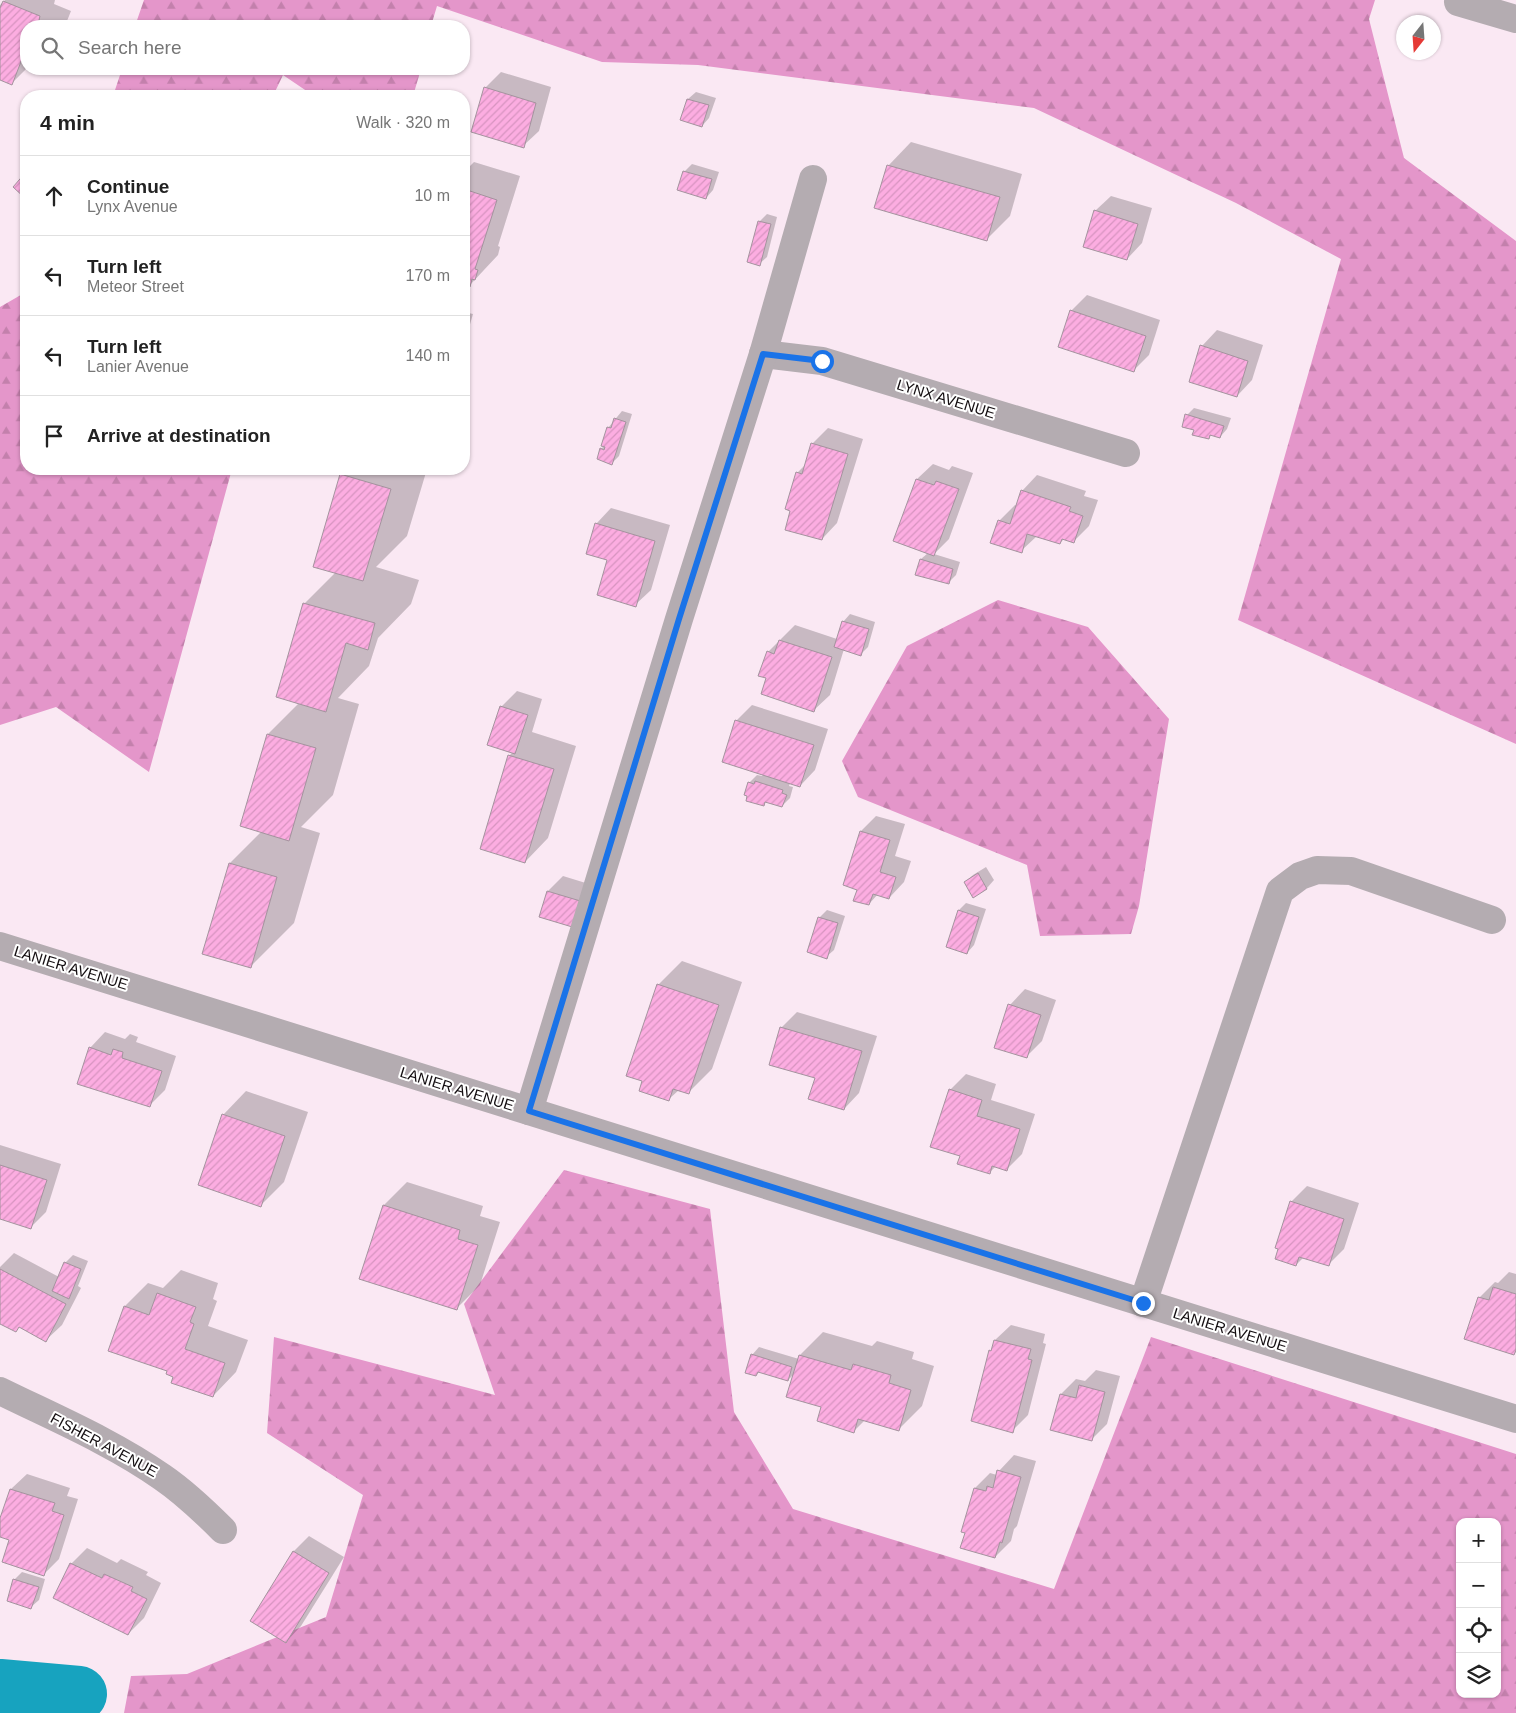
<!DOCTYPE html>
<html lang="en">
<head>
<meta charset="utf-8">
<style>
  body { margin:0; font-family:Arial,sans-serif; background:#f2f2f2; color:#222 }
  .controls { position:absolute; right:15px; bottom:15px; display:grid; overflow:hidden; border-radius:10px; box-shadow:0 1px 4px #0004 }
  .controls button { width:45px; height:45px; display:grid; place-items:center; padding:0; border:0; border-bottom:1px solid #e0e0e0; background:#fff; color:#222; font:25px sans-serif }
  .compass { position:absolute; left:1396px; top:15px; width:45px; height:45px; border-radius:50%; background:#fff; box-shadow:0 1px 4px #0004; rotate:197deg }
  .stop { position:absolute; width:15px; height:15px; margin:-11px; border:4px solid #1a73e8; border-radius:50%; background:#fff }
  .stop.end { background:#1a73e8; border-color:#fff; box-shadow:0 1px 5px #0008 }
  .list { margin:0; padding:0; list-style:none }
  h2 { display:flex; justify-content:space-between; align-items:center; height:65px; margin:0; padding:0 20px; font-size:21px }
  h2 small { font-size:16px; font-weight:400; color:#767676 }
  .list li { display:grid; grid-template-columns:32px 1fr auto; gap:15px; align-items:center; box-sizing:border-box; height:80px; padding:0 20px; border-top:1px solid #e0e0e0 }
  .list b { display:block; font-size:19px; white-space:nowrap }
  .list p { margin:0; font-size:16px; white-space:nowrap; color:#767676 }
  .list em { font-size:16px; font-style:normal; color:#767676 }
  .icon { flex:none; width:28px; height:28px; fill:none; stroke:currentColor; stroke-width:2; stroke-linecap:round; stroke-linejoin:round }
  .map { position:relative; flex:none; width:1516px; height:1713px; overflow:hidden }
  .search { position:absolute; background:#fff; box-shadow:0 1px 4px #0004; left:20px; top:20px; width:450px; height:55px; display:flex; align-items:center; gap:12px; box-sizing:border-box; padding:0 18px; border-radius:20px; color:#767676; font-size:19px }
  .panel { position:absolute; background:#fff; box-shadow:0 1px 4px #0004; left:20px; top:90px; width:450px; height:385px; border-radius:20px }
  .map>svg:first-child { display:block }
</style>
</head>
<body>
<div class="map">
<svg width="1516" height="1713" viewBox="0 0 1516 1713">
  <defs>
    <pattern id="forest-firs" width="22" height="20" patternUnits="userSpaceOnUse" patternTransform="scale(1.25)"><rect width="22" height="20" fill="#e496ca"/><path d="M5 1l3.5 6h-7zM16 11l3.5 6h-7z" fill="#c380ac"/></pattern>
    <pattern id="building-hatch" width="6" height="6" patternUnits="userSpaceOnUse" patternTransform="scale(1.25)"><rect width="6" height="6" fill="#fcade1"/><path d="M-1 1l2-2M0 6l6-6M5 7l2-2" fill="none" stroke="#d794c0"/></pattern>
  </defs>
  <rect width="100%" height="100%" fill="#fae8f3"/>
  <g fill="url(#forest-firs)" fill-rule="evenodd">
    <path d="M144,0H1375L1369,19L1404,158L1516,241V744L1238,620L1341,259L1236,203L1034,108L698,65L602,62L437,6L431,26H135Z"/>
    <path d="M122,69H421L413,96H314L283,75L273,96H113Z"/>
    <path d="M26,292V469H232L149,772L56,707L0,725V307Z"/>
    <path d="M998,600L1088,627L1169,719L1139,906L1131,934L1040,936L1027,865L858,797L842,761L907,646Z"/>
    <path d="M564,1170L710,1209L734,1412L793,1509L1054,1589L1151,1337L1516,1454V1713H124L131,1676L187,1674L326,1617L363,1495L267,1433L274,1337L495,1395L464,1304ZM1460,1522H1497V1694H1460Z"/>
  </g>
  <g fill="#0003">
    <path d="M5,0H55L54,4L71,11L65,26H26V69L12,83L0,79V5Z"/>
    <path d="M501,72L551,87L539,131L523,146L485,88Z"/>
    <path d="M696,92L716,98L709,118L702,126L682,119L688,99Z"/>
    <path d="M911,142L1022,174L1010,216L987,239L888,166Z"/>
    <path d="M474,162L520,176L498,246L500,247L498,255L469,286L464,284V172Z"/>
    <path d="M692,164L719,172L713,190L706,198L684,172Z"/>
    <path d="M1111,196L1152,208L1142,243L1127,259L1095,211Z"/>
    <path d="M767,214L777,217L767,257L759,264V222Z"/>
    <path d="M1087,295L1160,320L1149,355L1133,371L1071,311Z"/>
    <path d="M464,312L473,314L464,345Z"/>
    <path d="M1217,330L1263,345L1252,380L1237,396L1202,346Z"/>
    <path d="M1194,408L1231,418L1227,429L1220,437L1212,435L1208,438L1195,430L1187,415Z"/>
    <path d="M622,411L632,414L619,456L612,463L601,449L605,445L608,428Z"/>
    <path d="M828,428L863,439L837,523L822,539L797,473L806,464L812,444Z"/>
    <path d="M933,464L949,470L952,466L973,473L949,539L934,554L960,562L956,575L948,583L921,559L928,553L895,541L917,479Z"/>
    <path d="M347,469H427L407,536L376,567L419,580L411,604L378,638L369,666L338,698L359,704L333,795L301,827L320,833L294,923L250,967L230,863L262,831L268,734L299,703L278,696L305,603L336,572L315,566L342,474Z"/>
    <path d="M1037,475L1086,491L1084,496L1098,500L1089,526L1074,541L1065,538L1060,543L1037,536L1021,551L999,521L1015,505L1017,506L1022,491Z"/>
    <path d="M611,508L670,525L651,590L635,605L609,559L596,524Z"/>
    <path d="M850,614L875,622L868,647L860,655L844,649L830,695L814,710L768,677V652L795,625L837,639L843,622Z"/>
    <path d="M517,691L542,699L532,732L576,746L548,838L525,862L509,756L513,752L501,707Z"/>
    <path d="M752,705L828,729L815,770L800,786L790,783L789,786L793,787L790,798L782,806L766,801L763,805L749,783L757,775L762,776L764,774L736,721Z"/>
    <path d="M876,816L905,824L895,856L911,861L904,882L889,898L878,894L869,904L858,889L844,885L861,831Z"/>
    <path d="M986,867L994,880L987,888L974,896L965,882L973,875Z"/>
    <path d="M563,876L602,888L595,912L548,891Z"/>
    <path d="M966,903L986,909L974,945L967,953L959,910Z"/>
    <path d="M827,910L845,916L834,950L826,957L819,918Z"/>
    <path d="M682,961L742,982L712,1069L688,1093L679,1090L669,1099L644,1080L658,985Z"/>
    <path d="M1025,989L1056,1000L1042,1041L1026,1057L1010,1005Z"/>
    <path d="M797,1012L877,1036L859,1093L844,1109L781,1028Z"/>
    <path d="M105,1032L125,1039L130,1034L138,1037L136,1042L176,1056L165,1090L149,1106L90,1048Z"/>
    <path d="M966,1074L996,1084L991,1100L1035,1114L1022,1154L1006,1170L996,1166L989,1173L961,1156L950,1090Z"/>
    <path d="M246,1091L308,1112L284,1182L261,1205L223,1115Z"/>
    <path d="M0,1145L61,1164L46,1212L30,1228L0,1218Z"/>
    <path d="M407,1182L483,1206L480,1216L500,1222L480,1285L457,1308L384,1205Z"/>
    <path d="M1307,1186L1359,1203L1344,1249L1328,1265L1304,1257L1296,1265L1291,1202Z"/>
    <path d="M14,1253L59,1277L65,1263L73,1255L88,1261L78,1286L81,1288L62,1325L46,1340L20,1326L16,1331L0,1323V1267Z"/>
    <path d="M181,1270L218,1283L213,1299L217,1301L208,1326L248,1340L236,1372L213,1396L175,1376L168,1371L125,1306L148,1283L163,1288Z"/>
    <path d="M1509,1272L1516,1274V1352L1514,1354L1479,1298L1495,1282L1498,1283Z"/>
    <path d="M1011,1325L1045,1334L1043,1343L1046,1344L1028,1415L1012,1431L991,1351L993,1348L995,1340Z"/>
    <path d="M823,1332L872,1346L877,1341L914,1352L912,1359L934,1366L922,1406L898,1430L865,1420L854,1431L822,1406L795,1373L788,1380L760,1371L756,1375L752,1355L759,1347L799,1359L800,1355Z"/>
    <path d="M1096,1370L1120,1376L1107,1424L1091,1440L1061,1394L1076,1379L1085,1381Z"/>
    <path d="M1014,1455L1036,1461L1017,1526L1014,1529L1011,1541L995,1557L975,1488L990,1473L997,1475L999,1471Z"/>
    <path d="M27,1474L70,1488L67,1496L78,1499L59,1559L44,1574L11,1539L0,1535V1522L11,1489Z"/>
    <path d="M309,1536L344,1557L301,1626L286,1642L251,1621L294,1551Z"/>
    <path d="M87,1548L117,1563L121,1559L148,1572L146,1575L161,1583L144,1618L128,1634L55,1597L71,1564Z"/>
    <path d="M22,1572L45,1579L39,1600L31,1607L14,1580Z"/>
  </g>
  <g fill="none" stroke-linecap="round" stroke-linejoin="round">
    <path stroke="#17a3bf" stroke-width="56" d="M0,1687L79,1694"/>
  </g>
  <g fill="url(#building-hatch)" stroke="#a4939e">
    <path d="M3,1L40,16L39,20L56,26H26V61L22,59L12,85L0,80V8Z"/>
    <path d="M484,87L536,103L524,148L471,132Z"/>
    <path d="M687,99L709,105L702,127L680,120Z"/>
    <path d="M887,165L1000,197L987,241L874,208Z"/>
    <path d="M683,171L712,179L706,199L677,190Z"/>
    <path d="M26,172V199L13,187Z"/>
    <path d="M464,189L497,200L475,269L478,270L475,280L472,279L470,287L464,285Z"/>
    <path d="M1094,210L1138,224L1127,260L1083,247Z"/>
    <path d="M758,221L771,224L760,266L747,262Z"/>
    <path d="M1070,310L1146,336L1134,372L1058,347Z"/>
    <path d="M1200,345L1248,361L1237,397L1189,382Z"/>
    <path d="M1185,414L1224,426L1220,438L1210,435L1209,439L1192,435L1194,430L1182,427Z"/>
    <path d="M614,418L626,422L612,465L597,459L600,448L604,450L605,447L601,446L607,427L611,428Z"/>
    <path d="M811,443L848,454L822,540L785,530L790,511L785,509L796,472L802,474Z"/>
    <path d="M340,474L391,489L363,581L313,567Z"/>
    <path d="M916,479L934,485L936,481L959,489L934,556L893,541Z"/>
    <path d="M1021,490L1071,507L1069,511L1083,516L1074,543L1062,539L1060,544L1027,534L1022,553L990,543L998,520L1010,524Z"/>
    <path d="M595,523L655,541L636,607L597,595L607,560L586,554Z"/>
    <path d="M920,559L953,569L949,584L915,575Z"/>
    <path d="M303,603L375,623L368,650L346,643L326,712L276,697Z"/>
    <path d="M842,621L869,629L861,656L834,647Z"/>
    <path d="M779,640L832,657L814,712L761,694L766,678L758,676L767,651L774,654Z"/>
    <path d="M500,706L528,715L515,754L487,745Z"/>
    <path d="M735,720L814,745L800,787L722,762Z"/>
    <path d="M267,734L316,748L289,841L240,826Z"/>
    <path d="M508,755L554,769L525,863L480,849Z"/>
    <path d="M755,781L783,790L782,793L787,795L782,807L765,802L764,806L746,801L747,796L744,795L748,782L754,784Z"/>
    <path d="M860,831L890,840L880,872L896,877L889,899L873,894L869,905L853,901L857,890L843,885Z"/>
    <path d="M229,863L277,877L251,968L202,954Z"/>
    <path d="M978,873L987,889L973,898L964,882Z"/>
    <path d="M547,891L587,903L579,929L539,917Z"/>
    <path d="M958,910L979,917L967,954L946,947Z"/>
    <path d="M818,917L838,923L827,959L807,952Z"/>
    <path d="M657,984L719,1005L689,1094L673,1089L669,1101L639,1091L642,1081L626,1076Z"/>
    <path d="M1008,1004L1041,1015L1027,1058L994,1048Z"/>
    <path d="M780,1027L862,1051L844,1110L808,1099L815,1078L769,1065Z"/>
    <path d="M89,1047L111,1055L113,1049L123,1052L122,1058L162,1071L150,1107L77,1084Z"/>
    <path d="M949,1089L982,1100L977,1116L1020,1129L1007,1171L992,1166L990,1174L957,1164L960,1156L930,1147Z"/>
    <path d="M222,1114L285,1136L261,1207L198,1185Z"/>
    <path d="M0,1165L47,1180L31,1229L0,1219Z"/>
    <path d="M1290,1201L1344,1219L1329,1266L1299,1257L1296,1266L1275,1259L1278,1249L1275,1248Z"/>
    <path d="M383,1205L460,1230L458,1239L478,1245L457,1310L359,1279Z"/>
    <path d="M64,1262L81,1269L69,1299L52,1291Z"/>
    <path d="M0,1269L66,1304L46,1342L19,1327L16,1332L0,1324Z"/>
    <path d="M1493,1287L1516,1294V1350L1514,1355L1464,1339L1478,1297L1489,1300Z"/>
    <path d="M157,1293L196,1307L190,1322L194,1324L185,1349L225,1363L213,1397L171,1383L173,1377L166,1374L167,1371L108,1351L124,1306L149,1315Z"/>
    <path d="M994,1340L1031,1349L1028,1359L1032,1360L1013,1433L971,1421L989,1350L991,1351Z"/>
    <path d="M751,1354L792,1367L788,1381L758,1372L756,1376L745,1373Z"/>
    <path d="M799,1355L851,1370L853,1364L891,1375L889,1383L911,1390L899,1431L858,1419L854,1433L817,1421L821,1407L786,1397Z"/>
    <path d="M1079,1385L1105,1392L1092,1441L1050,1430L1060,1394L1076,1398Z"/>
    <path d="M997,1470L1021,1477L1002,1543L1000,1542L995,1558L960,1548L965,1533L961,1532L974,1488L986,1491L987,1486L993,1488Z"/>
    <path d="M10,1489L55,1503L52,1511L64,1515L44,1576L2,1562L9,1540L0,1537V1518Z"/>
    <path d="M293,1551L329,1573L286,1643L250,1621Z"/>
    <path d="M70,1563L102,1578L104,1574L133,1587L131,1591L147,1599L128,1635L53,1598Z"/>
    <path d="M13,1579L39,1587L31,1609L7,1601Z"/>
  </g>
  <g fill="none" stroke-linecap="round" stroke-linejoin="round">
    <g stroke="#b4acb1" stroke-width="28">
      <path d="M1458,2L1516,19"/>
      <path d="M763,354L822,361L1126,453"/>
      <path d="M0,946L1516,1419"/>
      <path d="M529,1111L679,619L763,354L813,179"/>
      <path d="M1143,1303L1280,891L1300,876L1317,870L1351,871L1492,920"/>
      <path d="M0,1391C55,1418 112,1442 162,1477C184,1492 204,1511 223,1530"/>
    </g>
  </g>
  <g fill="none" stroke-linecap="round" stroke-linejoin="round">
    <path stroke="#1a73e8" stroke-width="6" d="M822,361L763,354L679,619L529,1111L1143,1303"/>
  </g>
  <g text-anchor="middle" stroke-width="4" stroke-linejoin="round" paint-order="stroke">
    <g font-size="15" fill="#140e11" stroke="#fff">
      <text transform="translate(946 399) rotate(17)" y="5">LYNX AVENUE</text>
      <text transform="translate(71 968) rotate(17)" y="5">LANIER AVENUE</text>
      <text transform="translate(457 1089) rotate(17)" y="5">LANIER AVENUE</text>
      <text transform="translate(1230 1330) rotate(17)" y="5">LANIER AVENUE</text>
      <text transform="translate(104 1445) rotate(28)" y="5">FISHER AVENUE</text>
    </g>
  </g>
</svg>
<div class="controls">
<button>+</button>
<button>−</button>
<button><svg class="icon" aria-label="locate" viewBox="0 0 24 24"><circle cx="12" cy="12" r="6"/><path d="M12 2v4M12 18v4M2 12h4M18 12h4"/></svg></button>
<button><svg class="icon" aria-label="layers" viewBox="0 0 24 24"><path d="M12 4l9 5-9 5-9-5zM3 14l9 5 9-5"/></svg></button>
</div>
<svg class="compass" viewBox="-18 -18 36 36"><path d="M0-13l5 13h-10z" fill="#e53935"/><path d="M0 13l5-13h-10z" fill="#767676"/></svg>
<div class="stop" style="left:822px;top:361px"></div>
<div class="stop end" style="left:1143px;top:1303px"></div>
<div class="search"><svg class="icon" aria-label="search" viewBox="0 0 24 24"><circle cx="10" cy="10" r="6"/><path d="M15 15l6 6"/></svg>Search here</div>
<section class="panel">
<h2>4 min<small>Walk · 320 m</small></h2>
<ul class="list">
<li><svg class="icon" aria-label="ahead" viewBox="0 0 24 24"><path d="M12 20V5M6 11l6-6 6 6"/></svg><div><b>Continue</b><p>Lynx Avenue</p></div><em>10 m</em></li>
<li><svg class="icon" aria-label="left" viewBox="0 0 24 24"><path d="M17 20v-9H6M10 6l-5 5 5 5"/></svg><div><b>Turn left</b><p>Meteor Street</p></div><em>170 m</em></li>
<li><svg class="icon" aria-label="left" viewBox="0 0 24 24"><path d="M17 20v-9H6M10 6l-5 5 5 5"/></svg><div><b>Turn left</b><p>Lanier Avenue</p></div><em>140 m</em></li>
<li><svg class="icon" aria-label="arrive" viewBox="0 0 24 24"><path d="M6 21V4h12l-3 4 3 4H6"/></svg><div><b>Arrive at destination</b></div></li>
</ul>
</section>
</div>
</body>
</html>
